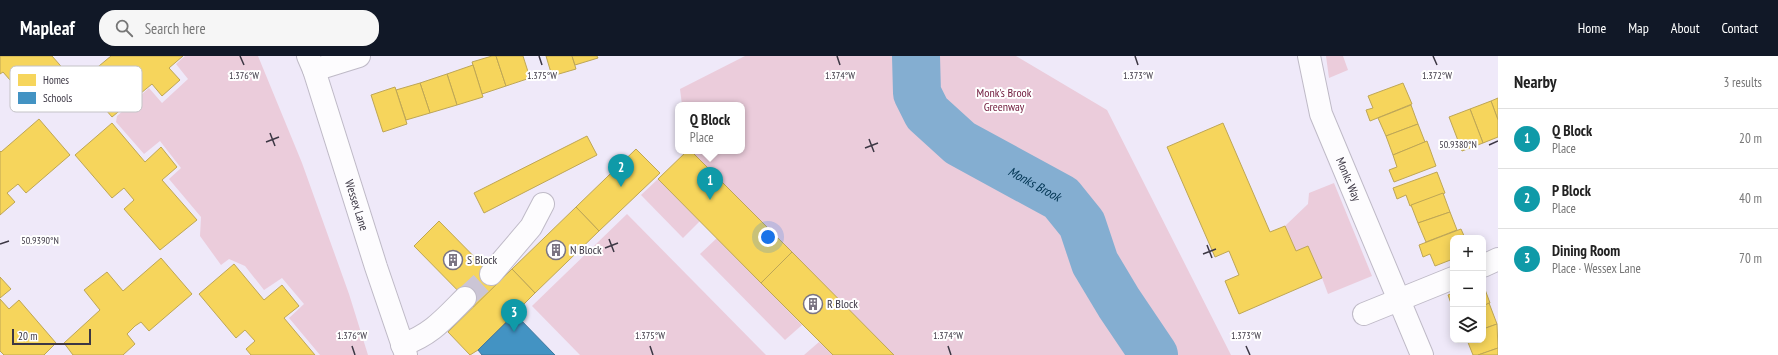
<!DOCTYPE html>
<html lang="en">
<head>
<meta charset="utf-8">
<style>
  body { margin:0; font-family:"PT Sans Narrow",sans-serif; background:#f6f6f6; color:#222 }
  .controls { position:absolute; right:12px; bottom:12px; display:grid; overflow:hidden; border-radius:8px; box-shadow:0 2px 10px #0003 }
  .controls button { width:36px; height:36px; display:grid; place-items:center; padding:0; border:0; border-bottom:1px solid #e0e0e0; background:#fff; color:#222; font:20px sans-serif }
  .scale { position:absolute; left:12px; bottom:10px; width:79px; box-sizing:border-box; padding-left:4px; border:2px solid #3c3744; border-top:0; font-size:11px; line-height:14px; white-space:nowrap; color:#3c3744; -webkit-text-stroke:3px #fff; paint-order:stroke }
  .you { position:absolute; left:768px; top:181px; width:14px; height:14px; margin:-10px; border:3px solid #fff; border-radius:50%; background:#1a73e8; box-shadow:0 0 0 6px #1a73e833 }
  .badge { display:grid; place-items:center; width:26px; height:26px; border-radius:50%; background:#111827; color:#fff; font-size:13px; font-weight:700 }
  .pin { position:absolute; translate:-50% -33px; filter:drop-shadow(0 1px 2px #0008) }
  .pin::after { content:''; position:absolute; top:21px; width:14px; height:12px; background:inherit; clip-path:polygon(0 0,100% 0,50% 100%) }
  .popup { position:absolute; left:675px; top:46px; width:70px; height:52px; box-sizing:border-box; display:grid; place-content:center; border-radius:8px; background:#fff; filter:drop-shadow(0 1px 3px #0005); font-size:13px; white-space:nowrap; color:#767676 }
  .popup b { font-size:15px; color:#222 }
  .popup::after { content:''; position:absolute; left:50%; top:100%; margin-left:-8px; border:8px solid transparent; border-top-color:#fff }
  .list { margin:0; padding:0; list-style:none }
  h2 { display:flex; justify-content:space-between; align-items:center; height:52px; margin:0; padding:0 16px; font-size:17px }
  h2 small { font-size:13px; font-weight:400; color:#767676 }
  .list li { display:grid; grid-template-columns:26px 1fr auto; gap:12px; align-items:center; box-sizing:border-box; height:60px; padding:0 16px; border-top:1px solid #e0e0e0 }
  .list b { display:block; font-size:15px; white-space:nowrap }
  .list p { margin:0; font-size:13px; white-space:nowrap; color:#767676 }
  .list em { font-size:13px; font-style:normal; color:#767676 }
  .icon { flex:none; width:22px; height:22px; fill:none; stroke:currentColor; stroke-width:2; stroke-linecap:round; stroke-linejoin:round }
  .map { position:relative; flex:none; width:1498px; height:299px; overflow:hidden }
  header { display:flex; align-items:center; gap:24px; box-sizing:border-box; height:56px; padding:0 20px; background:#111827; color:#fff }
  header strong { font-size:19px }
  nav { display:flex; gap:22px; margin-inline-start:auto; font-size:14px }
  .search { width:280px; height:36px; background:#f6f6f6; display:flex; align-items:center; gap:10px; box-sizing:border-box; padding:0 14px; border-radius:16px; color:#767676; font-size:15px }
  main { display:flex }
  aside { flex:1; background:#fff }
  .map>svg:first-child { display:block }
</style>
</head>
<body>
<header>
<strong>Mapleaf</strong>
<div class="search"><svg class="icon" aria-label="search" viewBox="0 0 24 24"><circle cx="10" cy="10" r="6"/><path d="M15 15l6 6"/></svg>Search here</div>
<nav><a>Home</a><a>Map</a><a>About</a><a>Contact</a></nav>
</header>
<main>
<div class="map">
<svg width="1498" height="299" viewBox="0 0 1498 299">
  <rect width="100%" height="100%" fill="#efe9f9"/>
  <g fill="#ebccdb">
    <path d="M185,0H258L302,107L349,238L368,299H320L289,262L304,248L282,222L264,234L245,210L229,203L221,209L200,180L201,161L169,123L181,112L160,85L144,98L116,66L117,60L149,32L162,47L188,23L176,8Z"/>
    <path d="M745,0H906L903,48L913,66L953,100L1050,154L1071,178L1080,214L1139,299H894L691,95H742V49H682L680,33Z"/>
    <path d="M926,0H1016L1107,54L1231,299H1174L1111,203L1092,161L1069,132L1051,119L996,88L981,82L970,81L955,72L943,62L935,46L929,32Z"/>
    <path d="M1326,0H1343L1348,14L1329,22Z"/>
    <path d="M658,123L700,165L683,182L641,139Z"/>
    <path d="M1334,127L1372,220L1328,238L1322,222L1296,195L1285,170L1308,148L1309,137Z"/>
    <path d="M627,158L766,299H580L532,250Z"/>
    <path d="M717,182L802,269L785,284L700,198Z"/>
    <path d="M819,286L833,299H804Z"/>
  </g>
  <g fill="#f6d55c" stroke="#bea655">
    <path d="M0,0H52L74,25L38,56L3,16L0,18Z"/>
    <path d="M111,0H183L169,12L180,24L162,40L152,28L112,61L81,25Z"/>
    <path d="M492,0H496L506,30L482,38L472,6Z"/>
    <path d="M496,0H523L530,22L506,30Z"/>
    <path d="M546,0H572L576,13L552,20Z"/>
    <path d="M572,0H597L598,2L575,9Z"/>
    <path d="M473,9L483,41L457,49L447,18Z"/>
    <path d="M447,18L457,49L430,57L420,27Z"/>
    <path d="M420,27L430,57L406,64L396,34Z"/>
    <path d="M1403,27L1412,48L1370,65L1366,54L1373,52L1368,40Z"/>
    <path d="M395,31L407,68L383,76L371,39Z"/>
    <path d="M1498,42V64L1491,45Z"/>
    <path d="M1491,45L1498,64V81L1483,87L1470,53Z"/>
    <path d="M1411,49L1418,68L1386,80L1378,62Z"/>
    <path d="M1470,53L1483,87L1462,95L1449,61Z"/>
    <path d="M39,63L70,99L26,137L18,128L7,137L15,146L0,159V95L1,96Z"/>
    <path d="M112,67L145,106L161,91L177,111L162,124L197,164L160,194L124,153L134,144L124,132L112,142L75,99Z"/>
    <path d="M1223,67L1270,176L1285,170L1296,195L1308,190L1322,222L1239,258L1225,225L1239,219L1229,195L1215,201L1167,91Z"/>
    <path d="M1418,68L1425,86L1393,99L1386,80Z"/>
    <path d="M587,80L597,99L484,157L474,137Z"/>
    <path d="M1427,85L1436,110L1394,126L1389,114L1397,111L1393,99Z"/>
    <path d="M636,93L660,117L599,175L576,151Z"/>
    <path d="M687,95H691L792,196L761,227L658,123Z"/>
    <path d="M1437,116L1445,137L1410,150L1406,139L1397,143L1393,132Z"/>
    <path d="M1443,137L1450,156L1418,167L1411,149Z"/>
    <path d="M576,151L599,175L535,237L512,213Z"/>
    <path d="M1450,156L1457,174L1426,186L1418,167Z"/>
    <path d="M439,165L499,226L474,251L414,190Z"/>
    <path d="M1461,173L1465,182H1453V203L1435,210L1430,198L1423,201L1419,189Z"/>
    <path d="M792,196L894,299H833L761,227Z"/>
    <path d="M161,202L192,238L149,275L141,266L135,270L127,278L135,288L123,299H73L64,287L100,254L84,234L107,216L123,235Z"/>
    <path d="M234,208L264,244L282,229L299,250L284,262L315,299H251L246,293L255,285L245,274L236,282L199,238Z"/>
    <path d="M512,213L535,237L478,294L470,299L448,276Z"/>
    <path d="M0,221L11,233L0,242Z"/>
    <path d="M1483,228L1490,247L1483,250Z"/>
    <path d="M1453,237V253L1448,239Z"/>
    <path d="M0,243L9,253L19,244L56,287L44,299H4L0,295Z"/>
    <path d="M1489,247L1497,268L1483,273V250Z"/>
    <path d="M1497,268L1498,292L1478,299H1473L1467,284H1483V273Z"/>
    <path d="M1498,292V299H1478Z"/>
  </g>
  <path fill="#4393c3" stroke="#41779d" d="M515,258L555,299H482L478,294Z"/>
  <g fill="none" stroke-linecap="round" stroke-linejoin="round">
    <path stroke="#84aed1" stroke-width="48" id="s1" d="M916,0L917,37L927,57L960,87L1061,142L1082,168L1095,207L1119,247L1154,299"/>
    <path stroke="#cbc5d5" stroke-width="22" stroke-dasharray="22 11" stroke-linecap="butt" d="M465,242L491,218"/>
    <g stroke="#bfbac7" stroke-width="24">
      <g id="minor">
        <path id="s2" d="M308,0L314,14L376,211L406,299"/>
        <path id="s3" d="M1309,0L1321,58L1422,299"/>
        <path d="M314,14L359,0"/>
        <path d="M1483,210L1498,203"/>
        <path d="M491,218L531,171L543,148"/>
        <path d="M1364,258L1453,222"/>
        <path d="M402,289C431,279 444,263 465,242"/>
      </g>
    </g>
    <use href="#minor" stroke="#fdfcfe" stroke-width="22"/>
  </g>
  <path fill="none" stroke="#3c3744" stroke-width="1.5" d="M240,0L244,9M539,0L542,9M837,0L840,9M1135,0L1138,9M1433,0L1437,9M270,77L275,90M869,83L874,96M266,86L279,81M1489,89L1498,85M865,92L878,87M609,183L614,196M0,188L9,185M1207,189L1212,202M605,192L618,187M1203,198L1216,193M352,290L355,299M650,290L653,299M948,290L951,299M1246,290L1250,299"/>
  <defs>
    <g id="building-ring" transform="scale(1)"><circle r="9.5" fill="#fff" stroke="#7b7583" stroke-width="1.5"/><path d="M-4-6H4V6H1V3H-1V6H-4ZM-2.5-4.3h1.7v1.8h-1.7ZM.8-4.3h1.7v1.8H.8ZM-2.5-1h1.7V.8h-1.7ZM.8-1h1.7V.8H.8Z" fill="#7b7583"/></g>
  </defs>
  <g fill-rule="evenodd">
    <use href="#building-ring" x="556" y="194"/>
    <use href="#building-ring" x="453" y="204"/>
    <use href="#building-ring" x="813" y="248"/>
  </g>
  <g text-anchor="middle" stroke-width="4" stroke-linejoin="round" paint-order="stroke">
    <g font-size="12" fill="#6f193b" stroke="#fff">
      <text x="1004" y="41">Monk's Brook<tspan x="1004" dy="14">Greenway</tspan></text>
    </g>
    <g font-size="12" fill="#3c3744" stroke="#fff">
      <text dy="4" stroke="none"><textPath href="#s3" startOffset="130">Monks Way</textPath></text>
      <text dy="4" stroke="none"><textPath href="#s2" startOffset="157">Wessex Lane</textPath></text>
    </g>
    <g font-size="12" fill="#3c3744" stroke="#fff" text-anchor="start">
      <text x="570" y="198">N Block</text>
      <text x="467" y="208">S Block</text>
      <text x="827" y="252">R Block</text>
    </g>
    <g font-size="13" font-style="italic" fill="#003452" stroke="#fff">
      <text dy="5" stroke="none"><textPath href="#s1" startOffset="189">Monks Brook</textPath></text>
    </g>
  </g>
  <rect x="10" y="10" width="132" height="46" rx="6" fill="#fff" stroke="#c4c3c7" stroke-width="1"/>
  <rect x="18" y="18" width="18" height="12" fill="#f6d55c"/>
  <rect x="18" y="36" width="18" height="12" fill="#4393c3"/>
  <g font-size="11" fill="#3c3744">
    <text x="43" y="28">Homes</text>
    <text x="43" y="46">Schools</text>
  </g>
  <g font-size="10" text-anchor="middle" fill="#3c3744" stroke="#fff" stroke-width="4" stroke-linejoin="round" paint-order="stroke">
    <text x="1437" y="23">1.372°W</text>
    <text x="244" y="23">1.376°W</text>
    <text x="542" y="23">1.375°W</text>
    <text x="840" y="23">1.374°W</text>
    <text x="1138" y="23">1.373°W</text>
    <text x="1458" y="92">50.9380°N</text>
    <text x="40" y="188">50.9390°N</text>
    <text x="352" y="283">1.376°W</text>
    <text x="650" y="283">1.375°W</text>
    <text x="948" y="283">1.374°W</text>
    <text x="1246" y="283">1.373°W</text>
  </g>
</svg>
<div class="controls">
<button>+</button>
<button>−</button>
<button><svg class="icon" aria-label="layers" viewBox="0 0 24 24"><path d="M12 4l9 5-9 5-9-5zM3 14l9 5 9-5"/></svg></button>
</div>
<div class="scale">20 m</div>
<div class="you"></div>
<div class="pin badge" style="left:710px;top:144px;background:#0f9aa8">1</div>
<div class="popup"><b>Q Block</b>Place</div>
<div class="pin badge" style="left:621px;top:131px;background:#0f9aa8">2</div>
<div class="pin badge" style="left:514px;top:276px;background:#0f9aa8">3</div>
</div>
<aside>
<h2>Nearby<small>3 results</small></h2>
<ul class="list">
<li><span class="badge" style="background:#0f9aa8">1</span><div><b>Q Block</b><p>Place</p></div><em>20 m</em></li>
<li><span class="badge" style="background:#0f9aa8">2</span><div><b>P Block</b><p>Place</p></div><em>40 m</em></li>
<li><span class="badge" style="background:#0f9aa8">3</span><div><b>Dining Room</b><p>Place · Wessex Lane</p></div><em>70 m</em></li>
</ul>
</aside>
</main>
</body>
</html>
